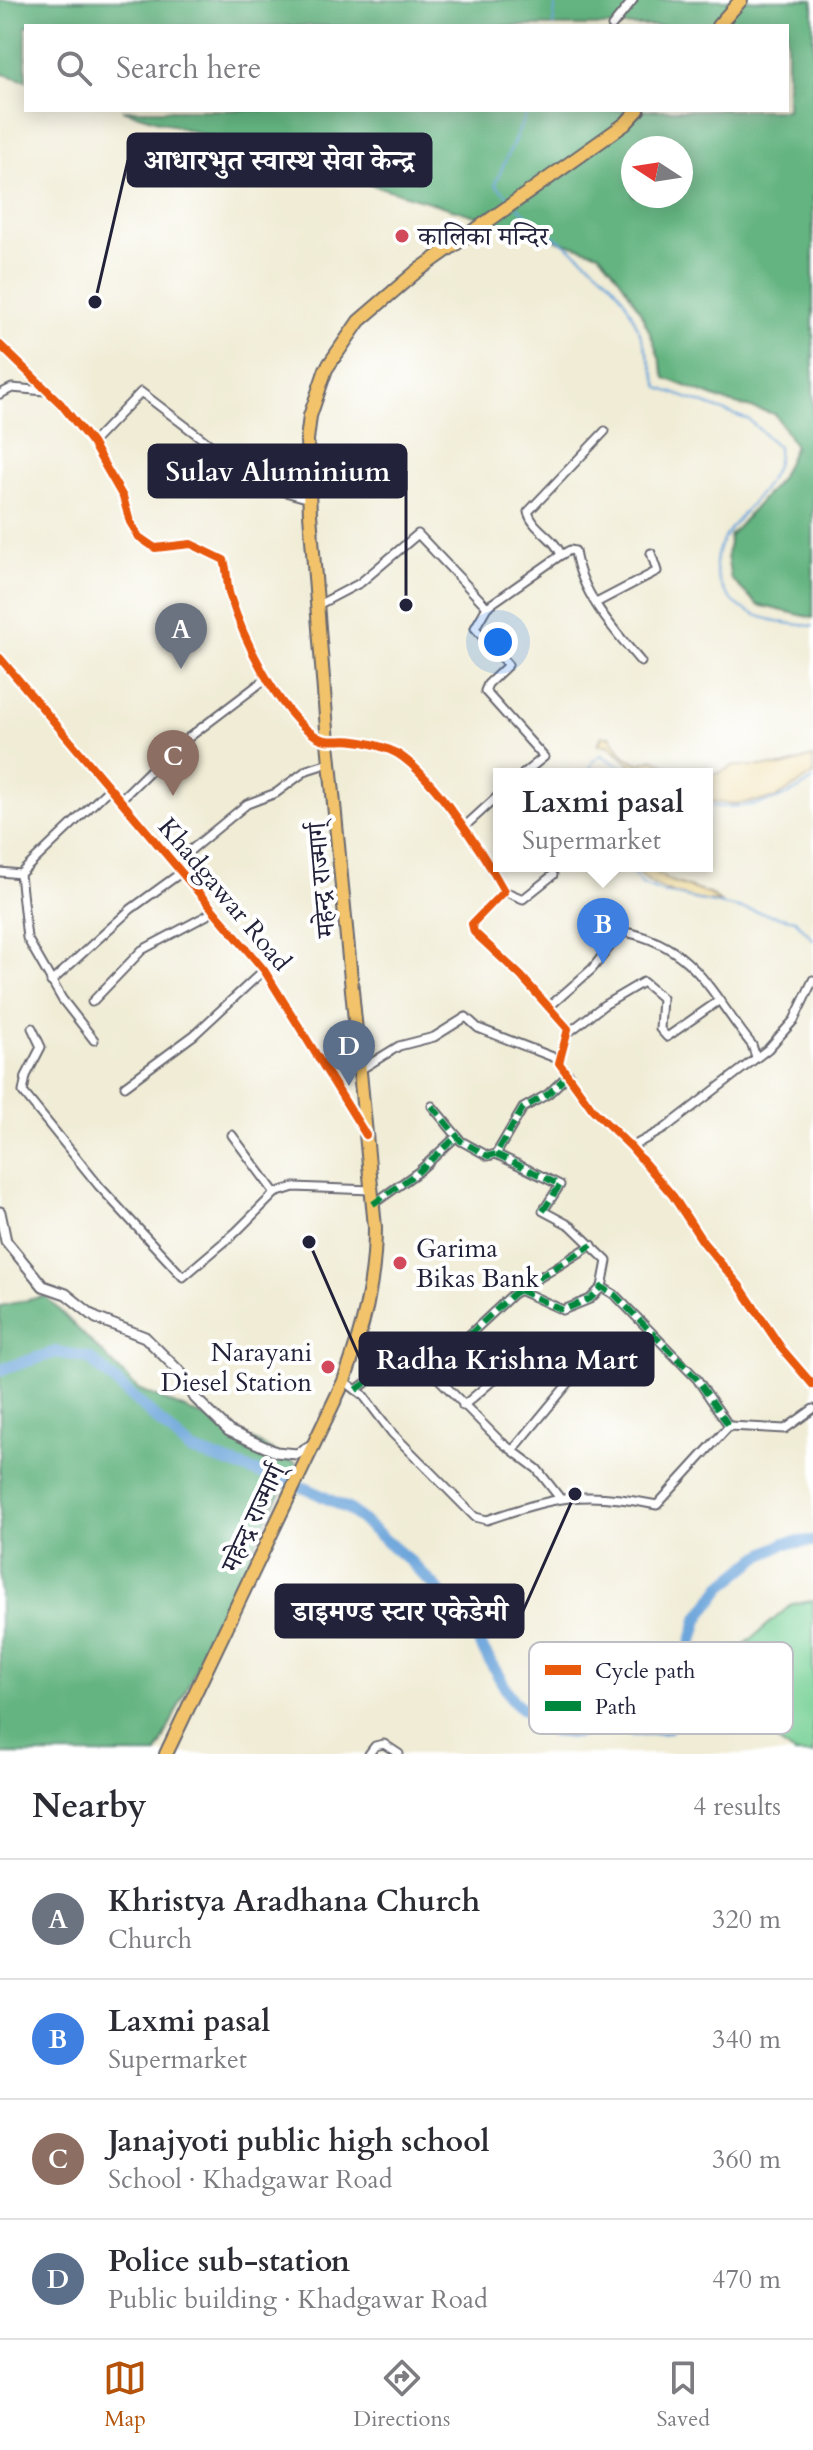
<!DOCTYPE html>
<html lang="en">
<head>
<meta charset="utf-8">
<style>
  body { margin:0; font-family:Cardo,"Noto Serif Devanagari",serif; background:#f7f7f7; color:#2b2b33 }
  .compass { position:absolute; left:621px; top:136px; width:72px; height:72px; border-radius:50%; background:#fff; box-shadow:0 4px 20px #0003; rotate:282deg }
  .you { position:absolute; left:498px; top:642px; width:28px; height:28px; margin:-20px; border:6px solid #fff; border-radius:50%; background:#1a73e8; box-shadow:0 0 0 12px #1a73e833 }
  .badge { display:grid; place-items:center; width:52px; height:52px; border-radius:50%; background:#b45309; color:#fff; font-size:26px; font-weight:700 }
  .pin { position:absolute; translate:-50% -66px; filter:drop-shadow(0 2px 4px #0008) }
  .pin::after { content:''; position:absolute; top:42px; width:28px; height:24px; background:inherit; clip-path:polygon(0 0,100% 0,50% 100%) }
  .popup { position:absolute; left:493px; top:768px; width:220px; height:104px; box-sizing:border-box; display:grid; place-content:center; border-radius:0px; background:#fff; filter:drop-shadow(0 2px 6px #0005); font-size:26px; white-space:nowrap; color:#7c7c81 }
  .popup b { font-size:30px; color:#2b2b33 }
  .popup::after { content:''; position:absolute; left:50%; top:100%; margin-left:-16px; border:16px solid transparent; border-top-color:#fff }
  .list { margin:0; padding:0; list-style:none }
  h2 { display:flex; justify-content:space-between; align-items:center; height:104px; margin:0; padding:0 32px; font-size:34px }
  h2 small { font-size:26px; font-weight:400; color:#7c7c81 }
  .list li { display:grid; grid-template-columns:52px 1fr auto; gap:24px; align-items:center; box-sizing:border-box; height:120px; padding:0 32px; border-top:2px solid #e1e1e2 }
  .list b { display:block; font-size:30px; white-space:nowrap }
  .list p { margin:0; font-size:26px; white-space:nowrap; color:#7c7c81 }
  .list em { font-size:26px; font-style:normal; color:#7c7c81 }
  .icon { flex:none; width:44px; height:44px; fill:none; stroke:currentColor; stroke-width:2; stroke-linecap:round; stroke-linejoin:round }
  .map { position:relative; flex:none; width:813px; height:1754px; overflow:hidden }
  .search { position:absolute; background:#fff; box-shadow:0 4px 20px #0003; left:24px; right:24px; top:24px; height:88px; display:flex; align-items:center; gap:20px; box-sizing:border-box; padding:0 28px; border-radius:0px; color:#7c7c81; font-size:30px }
  .sheet { height:584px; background:#fff }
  nav { display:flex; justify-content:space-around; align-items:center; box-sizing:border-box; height:112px; border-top:2px solid #e1e1e2; background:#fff; font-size:22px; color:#7c7c81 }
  nav a { display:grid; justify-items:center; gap:4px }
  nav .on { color:#b45309 }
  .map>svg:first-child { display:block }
</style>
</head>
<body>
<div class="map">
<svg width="813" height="1754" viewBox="0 0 813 1754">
  <rect width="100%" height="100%" fill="#fff"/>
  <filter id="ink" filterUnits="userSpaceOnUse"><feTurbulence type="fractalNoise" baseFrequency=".0125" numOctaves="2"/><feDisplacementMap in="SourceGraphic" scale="16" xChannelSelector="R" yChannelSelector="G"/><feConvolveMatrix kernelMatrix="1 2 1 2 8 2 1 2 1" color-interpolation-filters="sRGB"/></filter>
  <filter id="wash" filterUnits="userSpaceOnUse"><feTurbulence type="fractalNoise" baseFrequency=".006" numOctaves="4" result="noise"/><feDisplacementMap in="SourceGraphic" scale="32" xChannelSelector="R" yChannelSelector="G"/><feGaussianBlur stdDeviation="1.8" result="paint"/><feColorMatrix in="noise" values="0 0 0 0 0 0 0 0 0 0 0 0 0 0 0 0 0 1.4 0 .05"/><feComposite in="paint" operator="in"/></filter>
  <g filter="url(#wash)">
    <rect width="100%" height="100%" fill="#f0ecd5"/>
    <path fill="#7ad298" stroke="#4e7a6a" stroke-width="2" d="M813,1601V1754H795L751,1723L743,1646L792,1604Z"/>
    <g fill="#63b480" stroke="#426b5e" stroke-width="2" fill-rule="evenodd">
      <path d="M0,0H813V618L758,605L731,579L727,556L730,536L780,479L795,446L775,414L724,401L665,378C652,329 633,291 599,253L122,110H787V26H26V81L0,73ZM633,148H681V196H633Z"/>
      <path d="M45,1296L138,1389L230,1428L301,1466C268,1504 259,1541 237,1585C209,1641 182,1697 157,1754H0V1306Z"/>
    </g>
    <g fill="#eeda9e" stroke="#887e6c" stroke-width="2">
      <path d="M602,736H610L624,756L640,764L653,759L675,769L717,774L733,766H783L813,757V775L774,799L734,804L707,801V774H641L609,745H598Z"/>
      <path d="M635,866H648L666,879L711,895L720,902C695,902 646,890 635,866Z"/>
    </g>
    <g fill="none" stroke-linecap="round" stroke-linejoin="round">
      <g stroke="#6aa4da" stroke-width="2">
        <path d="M553,26L556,0"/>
        <path d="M511,199L495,184L528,110"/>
        <path d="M518,207C549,238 605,265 625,301C640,327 649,360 659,388L749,420L778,447C783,502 686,534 725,592C742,618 783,624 813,626"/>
        <path d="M588,774L593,761L601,755L632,774"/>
        <path d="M707,806C747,809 780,804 813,780"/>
        <path d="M627,866L643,885L661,892L795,920L813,939"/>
      </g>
      <path stroke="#6aa4da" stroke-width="12" d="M0,1370L56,1352L89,1358L191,1450L310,1490L350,1510L412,1563L438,1590L477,1639L513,1701L551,1731L574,1733L612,1726L634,1731L668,1728L698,1619L722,1586L757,1558L785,1543L813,1541"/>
    </g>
  </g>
  <g filter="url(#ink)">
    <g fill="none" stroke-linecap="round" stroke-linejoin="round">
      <g stroke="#6a6971" stroke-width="11">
        <g id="minor">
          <path d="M612,26L633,0"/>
          <path d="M0,345L61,404L92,443L123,497L130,522L139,537L155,548L191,544L224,560C228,572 226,584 230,596C243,638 277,710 314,735C328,745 340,738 355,741C366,742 380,746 390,750C426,764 485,856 504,891L472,924L474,932L521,976L568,1029L559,1063L593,1110L631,1147L673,1196L703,1242L739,1285L782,1349L813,1385"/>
          <path d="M0,394L12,388L45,391"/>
          <path d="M92,443L141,392L264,486L310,499"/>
          <path d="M561,555C555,537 533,530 528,512L605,431"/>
          <path d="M596,603L657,571L651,553"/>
          <path d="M318,605L360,583L418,534L487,607"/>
          <path d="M0,658L264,970L363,1131"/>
          <path d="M523,774L544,757L485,691L488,684L508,665L475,628L487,607L561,555L570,550L575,551C581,594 614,630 641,662"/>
          <path d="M120,800L167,754L267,678"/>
          <path d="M464,827L499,795"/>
          <path d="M175,863L247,804L276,793L307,770L332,762"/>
          <path d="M0,872L20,874"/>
          <path d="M504,891L523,899L553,875"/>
          <path d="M51,982L131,909L182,872"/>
          <path d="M92,1002L142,950L215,911"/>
          <path d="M550,1006L592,969L618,936L625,932C695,946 711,994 752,1045L756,1057"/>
          <path d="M32,1028L41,1047L26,1076L23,1092L99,1186L183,1277L236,1232L275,1193L294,1187L371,1190"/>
          <path d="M568,1033L604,1005L643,982L662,998L660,1029L667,1037L717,1002"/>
          <path d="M94,1040L62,999L27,938L20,874L109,789"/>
          <path d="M360,1070L399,1046L434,1037L466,1017L478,1028L558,1059"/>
          <path d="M569,1074L548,1094L523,1108L496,1154L560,1185L543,1211L571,1226L607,1261L602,1287"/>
          <path d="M125,1086L194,1035L264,970"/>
          <path d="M432,1106L461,1141L488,1156L496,1154"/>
          <path d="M232,1135L275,1193"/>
          <path d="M631,1147L664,1129L768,1049L794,1020L813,980"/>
          <path d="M373,1204L418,1172L457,1136"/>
          <path d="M519,1290L563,1310L590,1299L602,1287L615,1295L697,1379L729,1426"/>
          <path d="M428,1368L500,1441L537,1469L559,1497"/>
          <path d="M344,1381L363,1395L392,1433L475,1517L487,1520C557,1496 584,1490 657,1505L729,1426L785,1429L813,1409"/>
          <path d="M356,1390L371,1379L387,1378L408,1355H416L428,1368L452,1351L513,1294L592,1245"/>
          <path d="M463,1406L504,1371L522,1348"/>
          <path d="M513,1450L576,1374L584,1378L592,1368"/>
          <path d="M369,1754L375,1746L384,1744L399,1754"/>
        </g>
      </g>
      <g stroke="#6a6971" stroke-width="13">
        <path id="tertiary" d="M0,1212L6,1241L43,1286L66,1294L96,1318L145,1337L181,1373L195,1398L229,1431L276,1452L297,1454L313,1444"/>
      </g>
      <g stroke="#6a6971" stroke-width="16">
        <g id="trunk">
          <path d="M718,26L741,0"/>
          <path d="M166,1754L344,1381C363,1329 375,1283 375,1227L328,742L310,514L307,440L310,416L326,369L359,321L416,272L625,124L638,110"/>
        </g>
      </g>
      <use href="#minor" stroke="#fff" stroke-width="7"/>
      <use href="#tertiary" stroke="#fff" stroke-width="9"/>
      <use href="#trunk" stroke="#f2c36a" stroke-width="12"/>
      <g stroke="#00873e" stroke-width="6" stroke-dasharray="12 6" stroke-linecap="butt">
        <path d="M432,1106L461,1141L488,1156L496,1154"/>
        <path d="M373,1204L418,1172L457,1136"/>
        <path d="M543,1211L560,1185L496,1154L523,1108L548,1094L569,1074"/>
        <path d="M519,1290L563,1310L590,1299L602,1287L615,1295L697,1379L729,1426"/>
        <path d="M356,1390L371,1379L387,1378L408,1355H416L428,1368L452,1351L513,1294L592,1245"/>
      </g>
      <g stroke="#fff" stroke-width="13">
        <g id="cycleway">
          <path d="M0,345L61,404L92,443L123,497L130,522L139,537L155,548L191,544L224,560C228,572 226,584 230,596C243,638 277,710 314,735C328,745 340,738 355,741C366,742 380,746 390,750C426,764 485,856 504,891L472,924L474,932L521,976L568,1029L559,1063L593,1110L631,1147L673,1196L703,1242L739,1285L782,1349L813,1385"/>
          <path d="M0,658L264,970L366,1135"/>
        </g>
      </g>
      <use href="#cycleway" stroke="#e8590c" stroke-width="8"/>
    </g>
  </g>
  <g fill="#d1495b" stroke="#fff" stroke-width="3">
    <circle cx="402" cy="236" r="8"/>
    <circle cx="400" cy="1263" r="8"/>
    <circle cx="328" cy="1367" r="8"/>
  </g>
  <g text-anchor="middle" stroke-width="8" stroke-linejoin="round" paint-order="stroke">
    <g font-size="26" fill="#22223b" stroke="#fff" text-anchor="start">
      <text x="418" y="245">कालिका मन्दिर</text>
      <text x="416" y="1257">Garima<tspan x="416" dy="30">Bikas Bank</tspan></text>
      <text x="312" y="1361" text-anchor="end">Narayani<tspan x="312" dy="30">Diesel Station</tspan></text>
    </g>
    <g font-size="26" fill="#22223b" stroke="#fff">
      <text transform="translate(321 880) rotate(-95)" y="9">महेन्द्र राज्मार्ग्</text>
      <text transform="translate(225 894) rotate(50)" y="9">Khadgawar Road</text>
      <text transform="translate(253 1518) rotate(-65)" y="9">महेन्द्र राज्मार्ग्</text>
    </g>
  </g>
  <rect x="529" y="1642" width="264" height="92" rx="12" fill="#fff" stroke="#bdbdc4" stroke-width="2"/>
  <rect x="545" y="1665" width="36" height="10" fill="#e8590c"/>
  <rect x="545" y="1701" width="36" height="10" fill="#00873e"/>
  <g font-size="22" fill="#22223b">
    <text x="595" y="1678">Cycle path</text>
    <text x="595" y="1714">Path</text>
  </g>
  <path fill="none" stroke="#22223b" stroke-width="3" d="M95 302L128 160M406 605L406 471M309 1242L360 1359M575 1494L523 1611"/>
  <g fill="#22223b" stroke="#fff" stroke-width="3">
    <circle cx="95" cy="302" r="8"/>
    <circle cx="406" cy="605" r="8"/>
    <circle cx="309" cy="1242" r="8"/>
    <circle cx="575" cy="1494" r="8"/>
  </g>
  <g fill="#22223b" stroke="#22223b" stroke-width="3">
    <rect x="128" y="134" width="303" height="52" rx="8"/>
    <rect x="149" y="445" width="257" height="52" rx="8"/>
    <rect x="360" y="1333" width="293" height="52" rx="8"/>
    <rect x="276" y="1585" width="247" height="52" rx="8"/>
  </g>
  <g font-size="28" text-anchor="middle" font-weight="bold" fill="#fff">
    <text x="279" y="170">आधारभुत स्वास्थ सेवा केन्द्र</text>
    <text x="278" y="481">Sulav Aluminium</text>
    <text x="507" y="1369">Radha Krishna Mart</text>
    <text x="400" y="1621">डाइमण्ड स्टार एकेडेमी</text>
  </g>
</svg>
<svg class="compass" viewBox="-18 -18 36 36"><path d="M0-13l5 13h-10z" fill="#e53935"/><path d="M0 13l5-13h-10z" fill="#7c7c81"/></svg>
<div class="you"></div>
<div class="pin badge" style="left:181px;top:669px;background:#6b7280">A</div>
<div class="pin badge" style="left:603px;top:964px;background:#3f7fe0">B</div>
<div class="popup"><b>Laxmi pasal</b>Supermarket</div>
<div class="pin badge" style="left:173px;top:796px;background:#8d6e63">C</div>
<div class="pin badge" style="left:349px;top:1086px;background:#5c6f8a">D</div>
<div class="search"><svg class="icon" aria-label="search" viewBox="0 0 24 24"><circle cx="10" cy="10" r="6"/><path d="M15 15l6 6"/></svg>Search here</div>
</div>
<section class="sheet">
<h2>Nearby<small>4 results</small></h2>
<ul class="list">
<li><span class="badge" style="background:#6b7280">A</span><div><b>Khristya Aradhana Church</b><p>Church</p></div><em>320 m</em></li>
<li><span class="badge" style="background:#3f7fe0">B</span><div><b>Laxmi pasal</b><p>Supermarket</p></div><em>340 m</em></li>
<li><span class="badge" style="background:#8d6e63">C</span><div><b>Janajyoti public high school</b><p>School · Khadgawar Road</p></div><em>360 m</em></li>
<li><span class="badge" style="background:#5c6f8a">D</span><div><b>Police sub-station</b><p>Public building · Khadgawar Road</p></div><em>470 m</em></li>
</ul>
</section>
<nav>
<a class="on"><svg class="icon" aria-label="map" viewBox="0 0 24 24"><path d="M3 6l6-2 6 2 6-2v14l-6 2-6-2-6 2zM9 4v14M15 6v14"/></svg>Map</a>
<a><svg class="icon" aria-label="directions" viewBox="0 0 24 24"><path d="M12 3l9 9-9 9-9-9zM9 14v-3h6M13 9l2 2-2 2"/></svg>Directions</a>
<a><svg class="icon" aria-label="saved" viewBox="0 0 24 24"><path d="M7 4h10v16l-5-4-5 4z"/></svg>Saved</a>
</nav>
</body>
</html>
